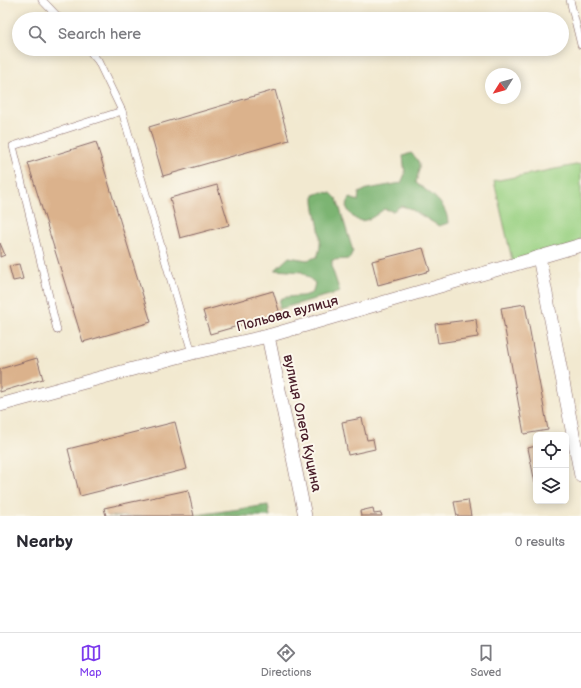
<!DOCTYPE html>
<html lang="en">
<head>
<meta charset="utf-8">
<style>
  body { margin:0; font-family:"Balsamiq Sans",sans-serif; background:#f2f2f3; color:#2b2b33 }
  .controls { position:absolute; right:12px; bottom:12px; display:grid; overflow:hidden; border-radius:6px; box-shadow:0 2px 10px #0003 }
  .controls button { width:36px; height:36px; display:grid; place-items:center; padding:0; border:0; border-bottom:1px solid #e1e1e2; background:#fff; color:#2b2b33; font:20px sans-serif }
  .compass { position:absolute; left:485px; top:68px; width:36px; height:36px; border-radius:50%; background:#fff; box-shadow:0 2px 10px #0003; rotate:233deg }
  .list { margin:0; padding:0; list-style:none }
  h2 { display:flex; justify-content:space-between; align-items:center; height:52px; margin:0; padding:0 16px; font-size:17px }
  h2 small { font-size:13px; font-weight:400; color:#7c7c81 }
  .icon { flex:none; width:22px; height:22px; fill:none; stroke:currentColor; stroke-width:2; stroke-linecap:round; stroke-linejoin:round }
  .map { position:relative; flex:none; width:581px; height:516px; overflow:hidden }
  .search { position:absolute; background:#fff; box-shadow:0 2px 10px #0003; left:12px; right:12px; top:12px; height:44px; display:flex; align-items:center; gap:10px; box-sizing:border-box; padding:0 14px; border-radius:22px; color:#7c7c81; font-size:15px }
  .sheet { height:116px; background:#fff }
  nav { display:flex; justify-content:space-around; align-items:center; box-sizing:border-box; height:56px; border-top:1px solid #e1e1e2; background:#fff; font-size:11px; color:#7c7c81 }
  nav a { display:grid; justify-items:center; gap:2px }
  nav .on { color:#7c3aed }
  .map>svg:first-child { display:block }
</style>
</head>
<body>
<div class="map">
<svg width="581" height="516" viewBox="0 0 581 516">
  <rect width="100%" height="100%" fill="#fbf7ec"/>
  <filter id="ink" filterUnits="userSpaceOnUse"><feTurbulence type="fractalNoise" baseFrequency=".025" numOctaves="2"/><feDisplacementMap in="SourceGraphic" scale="8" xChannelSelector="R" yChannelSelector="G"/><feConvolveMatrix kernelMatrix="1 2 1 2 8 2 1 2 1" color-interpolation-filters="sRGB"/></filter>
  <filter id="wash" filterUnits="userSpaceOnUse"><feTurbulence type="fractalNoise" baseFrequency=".012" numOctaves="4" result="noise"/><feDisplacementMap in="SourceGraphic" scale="16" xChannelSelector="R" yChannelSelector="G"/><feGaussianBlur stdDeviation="0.9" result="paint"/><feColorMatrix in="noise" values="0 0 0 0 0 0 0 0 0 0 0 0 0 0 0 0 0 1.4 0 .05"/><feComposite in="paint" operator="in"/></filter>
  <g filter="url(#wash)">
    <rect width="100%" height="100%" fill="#f2e9d0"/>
    <path fill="#9bd284" stroke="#727858" d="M581,164V244L513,264L494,181Z"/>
    <g fill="#7cb472" stroke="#636a4e">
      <path d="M411,153C423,163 419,169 416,183C431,194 447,203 448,223L439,226L409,208L401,206L393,211L384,209C369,221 356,229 346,206L350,198L358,201L359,193L367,189L401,183L405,174L403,156Z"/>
      <path d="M322,192L331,193L337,199L353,251L349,259L332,260V268L340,292L279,309L280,299C292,294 303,299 313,292L315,283L302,272L275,270L289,257L307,260L317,257C326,237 313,215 314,195Z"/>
      <path d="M268,505L270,516H108H189Z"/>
    </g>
    <g id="blocks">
      <g fill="#dbb28c">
        <path d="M275,90L289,140L163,176L149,127Z"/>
        <path d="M96,142L151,322L83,342L28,163Z"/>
        <path d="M217,185L229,225L180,238L170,198Z"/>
        <path d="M0,243L5,255L0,257Z"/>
        <path d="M423,248L430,271L378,285L372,261Z"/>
        <path d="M19,264L23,279L13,281L9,266Z"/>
        <path d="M273,291L280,314L210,334L203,311Z"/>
        <path d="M525,304L548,430L524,434L501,308Z"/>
        <path d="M476,319L478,337L438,343L435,324Z"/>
        <path d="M37,358L43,379L0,392V369Z"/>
        <path d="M362,418L367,440L373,439L375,449L348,455L342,422Z"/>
        <path d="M175,422L187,469L80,496L68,449Z"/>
        <path d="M536,446V483H535L528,448Z"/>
        <path d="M188,490L194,516H106L104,508Z"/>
        <path d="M468,500L471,516H457L454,502Z"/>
        <path d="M373,508L374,514L381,513L382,516H361L360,511Z"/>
      </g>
    </g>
  </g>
  <g filter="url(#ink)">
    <use href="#blocks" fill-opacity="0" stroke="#856665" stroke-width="1"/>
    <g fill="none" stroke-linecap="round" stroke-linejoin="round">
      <g stroke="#856665" stroke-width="8">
        <g id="service">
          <path d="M42,0L60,19"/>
          <path d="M570,0L581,45"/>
          <path d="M88,49L98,61L122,111L192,353"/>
          <path d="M57,330L13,146L122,111"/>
        </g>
      </g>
      <g stroke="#856665" stroke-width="14">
        <g id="minor">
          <path d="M539,257L581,476"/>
          <path d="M268,336L305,516"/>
          <path d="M0,405L192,353L268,336L581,245"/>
        </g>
      </g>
      <use href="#service" stroke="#fff" stroke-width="7"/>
      <use href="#minor" stroke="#fff" stroke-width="13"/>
    </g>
  </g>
  <g text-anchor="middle" stroke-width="4" stroke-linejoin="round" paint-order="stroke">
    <g font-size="14" fill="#4a1f2b" stroke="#fbf7ec">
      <text transform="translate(287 313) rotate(-15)" y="5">Польова вулиця</text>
      <text transform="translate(303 423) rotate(78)" y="5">вулиця Олега Куцина</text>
    </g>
  </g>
</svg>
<div class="controls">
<button><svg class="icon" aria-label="locate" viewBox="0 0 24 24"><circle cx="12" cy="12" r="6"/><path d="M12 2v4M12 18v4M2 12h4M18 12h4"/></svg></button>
<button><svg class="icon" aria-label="layers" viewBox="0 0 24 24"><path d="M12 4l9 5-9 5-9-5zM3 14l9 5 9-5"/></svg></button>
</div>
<svg class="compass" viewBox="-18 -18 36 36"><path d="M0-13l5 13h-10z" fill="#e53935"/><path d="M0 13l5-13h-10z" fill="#7c7c81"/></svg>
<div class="search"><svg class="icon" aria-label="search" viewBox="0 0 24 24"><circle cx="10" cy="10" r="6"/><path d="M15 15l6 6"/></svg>Search here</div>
</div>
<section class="sheet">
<h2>Nearby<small>0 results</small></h2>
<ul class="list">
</ul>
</section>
<nav>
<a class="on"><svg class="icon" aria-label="map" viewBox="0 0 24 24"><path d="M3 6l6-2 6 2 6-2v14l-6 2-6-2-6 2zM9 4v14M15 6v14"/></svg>Map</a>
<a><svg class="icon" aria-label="directions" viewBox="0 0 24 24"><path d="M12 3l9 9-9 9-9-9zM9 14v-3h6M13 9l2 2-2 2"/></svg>Directions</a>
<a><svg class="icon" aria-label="saved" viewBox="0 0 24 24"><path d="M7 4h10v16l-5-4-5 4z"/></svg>Saved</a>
</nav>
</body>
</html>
